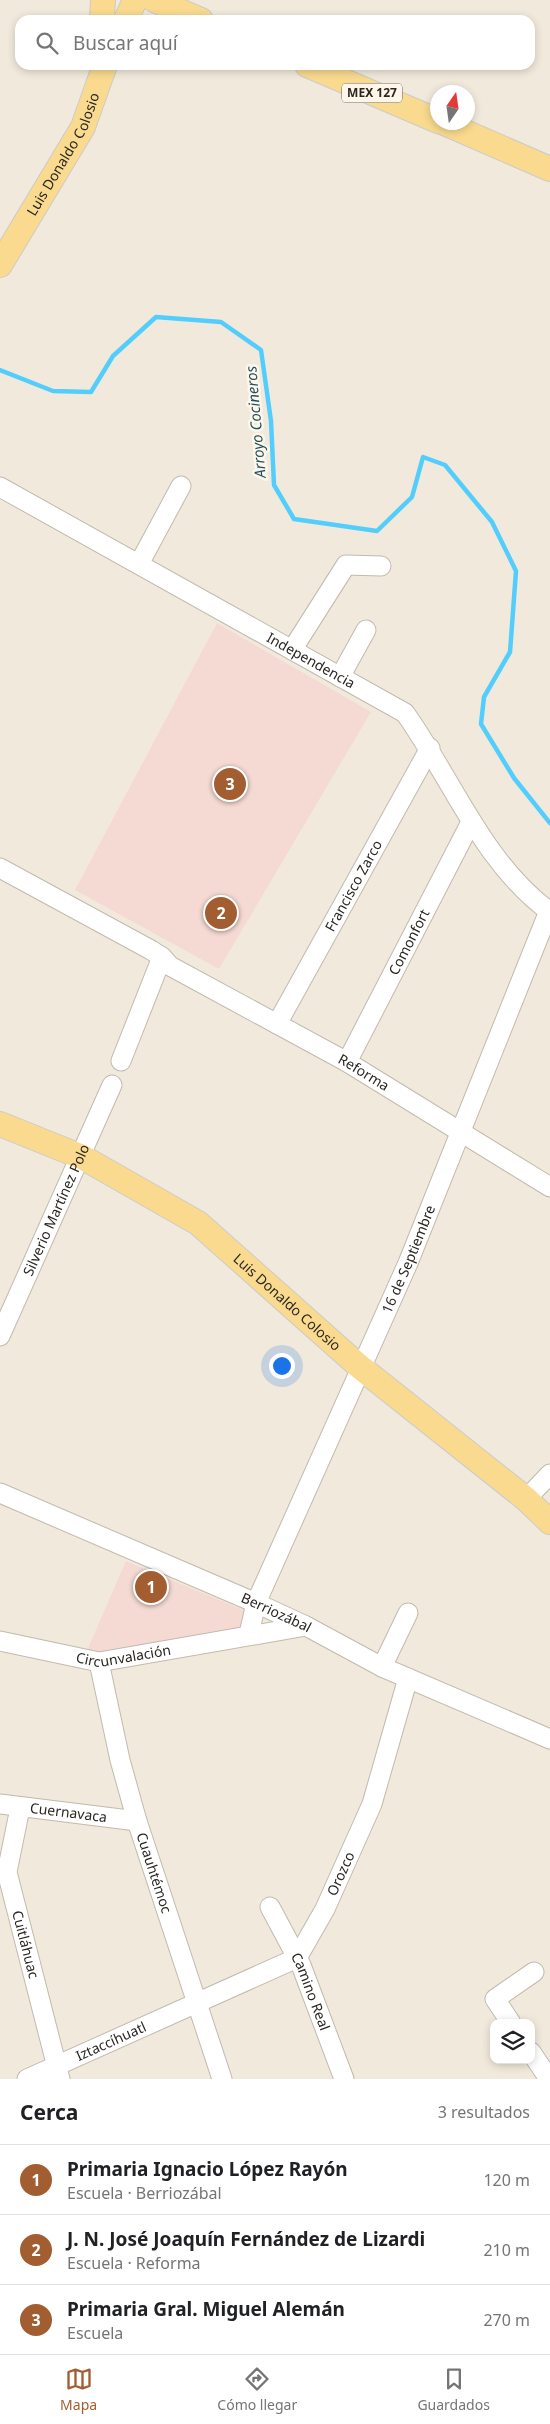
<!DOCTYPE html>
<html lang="es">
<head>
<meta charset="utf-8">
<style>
  body { margin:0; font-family:"Noto Sans",sans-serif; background:#f2f2f2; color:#202124 }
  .controls { position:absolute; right:15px; bottom:15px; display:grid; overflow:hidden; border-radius:10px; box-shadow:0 2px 8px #0003 }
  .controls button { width:45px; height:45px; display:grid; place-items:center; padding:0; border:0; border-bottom:1px solid #e0e0e0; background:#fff; color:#202124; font:25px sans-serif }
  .compass { position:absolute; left:430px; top:85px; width:45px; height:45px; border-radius:50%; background:#fff; box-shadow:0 2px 8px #0003; rotate:13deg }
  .you { position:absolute; left:281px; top:1365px; width:18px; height:18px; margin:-12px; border:4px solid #fff; border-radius:50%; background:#1a73e8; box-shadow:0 0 0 8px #1a73e833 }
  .badge { display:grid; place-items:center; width:32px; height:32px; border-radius:50%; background:#a25d30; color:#fff; font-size:16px; font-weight:700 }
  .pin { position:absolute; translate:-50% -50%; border:2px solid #fff; box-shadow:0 1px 5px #0006 }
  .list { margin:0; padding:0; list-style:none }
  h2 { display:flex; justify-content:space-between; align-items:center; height:65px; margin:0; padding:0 20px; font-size:21px }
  h2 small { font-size:16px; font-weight:400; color:#757577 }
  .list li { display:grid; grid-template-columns:32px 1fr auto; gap:15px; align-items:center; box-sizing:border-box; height:70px; padding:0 20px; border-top:1px solid #e0e0e0 }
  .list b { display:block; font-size:19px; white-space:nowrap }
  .list p { margin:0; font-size:16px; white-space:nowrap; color:#757577 }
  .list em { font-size:16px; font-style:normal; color:#757577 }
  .icon { flex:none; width:28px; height:28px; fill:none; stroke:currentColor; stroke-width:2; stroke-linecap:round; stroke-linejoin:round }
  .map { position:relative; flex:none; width:550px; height:2079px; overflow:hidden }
  .search { position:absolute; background:#fff; box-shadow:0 2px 8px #0003; left:15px; right:15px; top:15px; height:55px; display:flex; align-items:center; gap:12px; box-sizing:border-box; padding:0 18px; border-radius:15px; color:#757577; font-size:19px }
  .sheet { height:275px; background:#fff }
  nav { display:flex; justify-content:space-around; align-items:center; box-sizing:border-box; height:70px; border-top:1px solid #e0e0e0; background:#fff; font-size:14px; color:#757577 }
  nav a { display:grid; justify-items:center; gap:2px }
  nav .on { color:#a25d30 }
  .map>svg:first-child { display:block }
</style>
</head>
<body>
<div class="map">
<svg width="550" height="2079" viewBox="0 0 550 2079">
  <rect width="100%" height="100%" fill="#f1eadc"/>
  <g fill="#f4dad2">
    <path d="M217,623L371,712L219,969L75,890Z"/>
    <path d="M126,1561L248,1612L240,1633L85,1655Z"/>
  </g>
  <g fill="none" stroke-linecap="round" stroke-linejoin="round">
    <path stroke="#53cefc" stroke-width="4.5" d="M0,370L53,391L91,392L113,356L156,317L221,322L261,350L271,421L274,485L294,519L377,531L412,497L423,457L445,465L492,522L516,571L510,652L484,697L481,724L514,778L550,823"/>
    <g stroke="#c1baad" stroke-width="21">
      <g id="minor">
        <path id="s1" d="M0,487L405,713C452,779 483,863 550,912"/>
        <path d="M139,564L181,486"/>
        <path d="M292,650L346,565L381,566"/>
        <path d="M340,677L366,630"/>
        <path id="s2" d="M0,868L151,950L162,957L170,966L347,1062L550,1187"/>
        <path id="s3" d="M277,1024L430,748"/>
        <path d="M121,1061L162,957"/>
        <path id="s4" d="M347,1062L471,822"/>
        <path id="s5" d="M0,1336L112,1085"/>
        <path id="s6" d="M0,1493L256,1603L306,1626L382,1667L550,1739"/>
        <path d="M526,1499L550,1474"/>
        <path id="s7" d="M249,1634L256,1603L408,1263L549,911"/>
        <path id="s8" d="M0,1641L99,1662L306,1626"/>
        <path id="s9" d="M99,1662L120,1760L137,1821L222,2079"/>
        <path d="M382,1667L408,1613"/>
        <path id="s10" d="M0,1804L137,1821"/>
        <path id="s11" d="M20,1808L7,1872L60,2079"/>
        <path id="s12" d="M270,1907L301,1965L344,2079"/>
        <path d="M511,2023L495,1999L534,1972"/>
        <path d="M531,2052L549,2079"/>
        <path id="s13" d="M27,2079L297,1958L325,1909L372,1804L408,1678"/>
      </g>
    </g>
    <g stroke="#cccbca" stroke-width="26">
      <g id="major">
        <path d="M154,0L201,20"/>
        <path d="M102,20L103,0"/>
        <path d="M126,20L135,0"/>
        <path d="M307,65L438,121"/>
        <path d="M442,122L550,169"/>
        <path id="s14" d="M0,265L83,127L105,65"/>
        <path id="s15" d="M0,1124L82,1157L198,1223L360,1367L526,1499L550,1522"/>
      </g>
    </g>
    <use href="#minor" stroke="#fff" stroke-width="19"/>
    <use href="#major" stroke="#f9da8f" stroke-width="24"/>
  </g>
  <g text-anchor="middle" stroke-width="5" stroke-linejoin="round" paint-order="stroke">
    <rect fill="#fef7e9" stroke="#6a655e" stroke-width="1" x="342" y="83.5" width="60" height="19" rx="4"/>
    <g font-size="12" font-weight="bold" fill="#2a2722">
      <text x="372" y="97">MEX 127</text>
    </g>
    <g font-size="14" fill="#2a2722" stroke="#fef7e9">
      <text dy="5" stroke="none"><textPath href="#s14" startOffset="128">Luis Donaldo Colosio</textPath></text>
      <text dy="5" stroke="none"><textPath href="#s1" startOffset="356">Independencia</textPath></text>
      <text dy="5" stroke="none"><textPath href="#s3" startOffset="158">Francisco Zarco</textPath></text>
      <text dy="5" stroke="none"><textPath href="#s4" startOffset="135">Comonfort</textPath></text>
      <text dy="5" stroke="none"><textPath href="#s2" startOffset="418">Reforma</textPath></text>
      <text dy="5" stroke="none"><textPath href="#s5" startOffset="138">Silverio Martínez Polo</textPath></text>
      <text dy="5" stroke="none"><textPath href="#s7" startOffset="408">16 de Septiembre</textPath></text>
      <text dy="5" stroke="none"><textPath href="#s15" startOffset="341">Luis Donaldo Colosio</textPath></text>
      <text dy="5" stroke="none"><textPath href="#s6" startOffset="301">Berriozábal</textPath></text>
      <text dy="5" stroke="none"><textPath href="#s8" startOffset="126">Circunvalación</textPath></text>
      <text dy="5" stroke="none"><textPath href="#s10" startOffset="69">Cuernavaca</textPath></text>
      <text dy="5" stroke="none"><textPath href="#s9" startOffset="218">Cuauhtémoc</textPath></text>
      <text dy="5" stroke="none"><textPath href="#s13" startOffset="391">Orozco</textPath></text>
      <text dy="5" stroke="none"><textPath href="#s11" startOffset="140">Cuitláhuac</textPath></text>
      <text dy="5" stroke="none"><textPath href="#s12" startOffset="94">Camino Real</textPath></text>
      <text dy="5" stroke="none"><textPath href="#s13" startOffset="92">Iztaccíhuatl</textPath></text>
    </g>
    <g font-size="15" font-style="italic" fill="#1e5063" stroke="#fef7e9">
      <text transform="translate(256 422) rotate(-95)" y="5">Arroyo Cocineros</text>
    </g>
  </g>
</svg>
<div class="controls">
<button><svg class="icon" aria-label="layers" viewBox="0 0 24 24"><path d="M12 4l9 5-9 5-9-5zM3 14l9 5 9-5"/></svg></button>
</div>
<svg class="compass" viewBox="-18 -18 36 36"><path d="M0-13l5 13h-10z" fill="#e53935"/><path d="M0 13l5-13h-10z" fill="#757577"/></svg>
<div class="you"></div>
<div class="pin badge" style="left:151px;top:1587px">1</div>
<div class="pin badge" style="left:221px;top:913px">2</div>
<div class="pin badge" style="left:230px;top:784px">3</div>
<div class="search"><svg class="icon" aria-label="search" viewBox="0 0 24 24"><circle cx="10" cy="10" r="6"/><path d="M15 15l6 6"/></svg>Buscar aquí</div>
</div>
<section class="sheet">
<h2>Cerca<small>3 resultados</small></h2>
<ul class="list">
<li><span class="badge">1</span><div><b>Primaria Ignacio López Rayón</b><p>Escuela · Berriozábal</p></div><em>120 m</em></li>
<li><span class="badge">2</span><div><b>J. N. José Joaquín Fernández de Lizardi</b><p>Escuela · Reforma</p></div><em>210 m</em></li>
<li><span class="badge">3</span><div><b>Primaria Gral. Miguel Alemán</b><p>Escuela</p></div><em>270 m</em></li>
</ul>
</section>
<nav>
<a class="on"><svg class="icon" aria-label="map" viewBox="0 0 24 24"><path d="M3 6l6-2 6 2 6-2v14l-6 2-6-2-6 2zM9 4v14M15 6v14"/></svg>Mapa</a>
<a><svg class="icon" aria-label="directions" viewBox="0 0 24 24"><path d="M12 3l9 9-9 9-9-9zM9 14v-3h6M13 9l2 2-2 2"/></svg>Cómo llegar</a>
<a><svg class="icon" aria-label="saved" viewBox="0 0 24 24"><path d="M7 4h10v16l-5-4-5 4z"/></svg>Guardados</a>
</nav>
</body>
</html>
